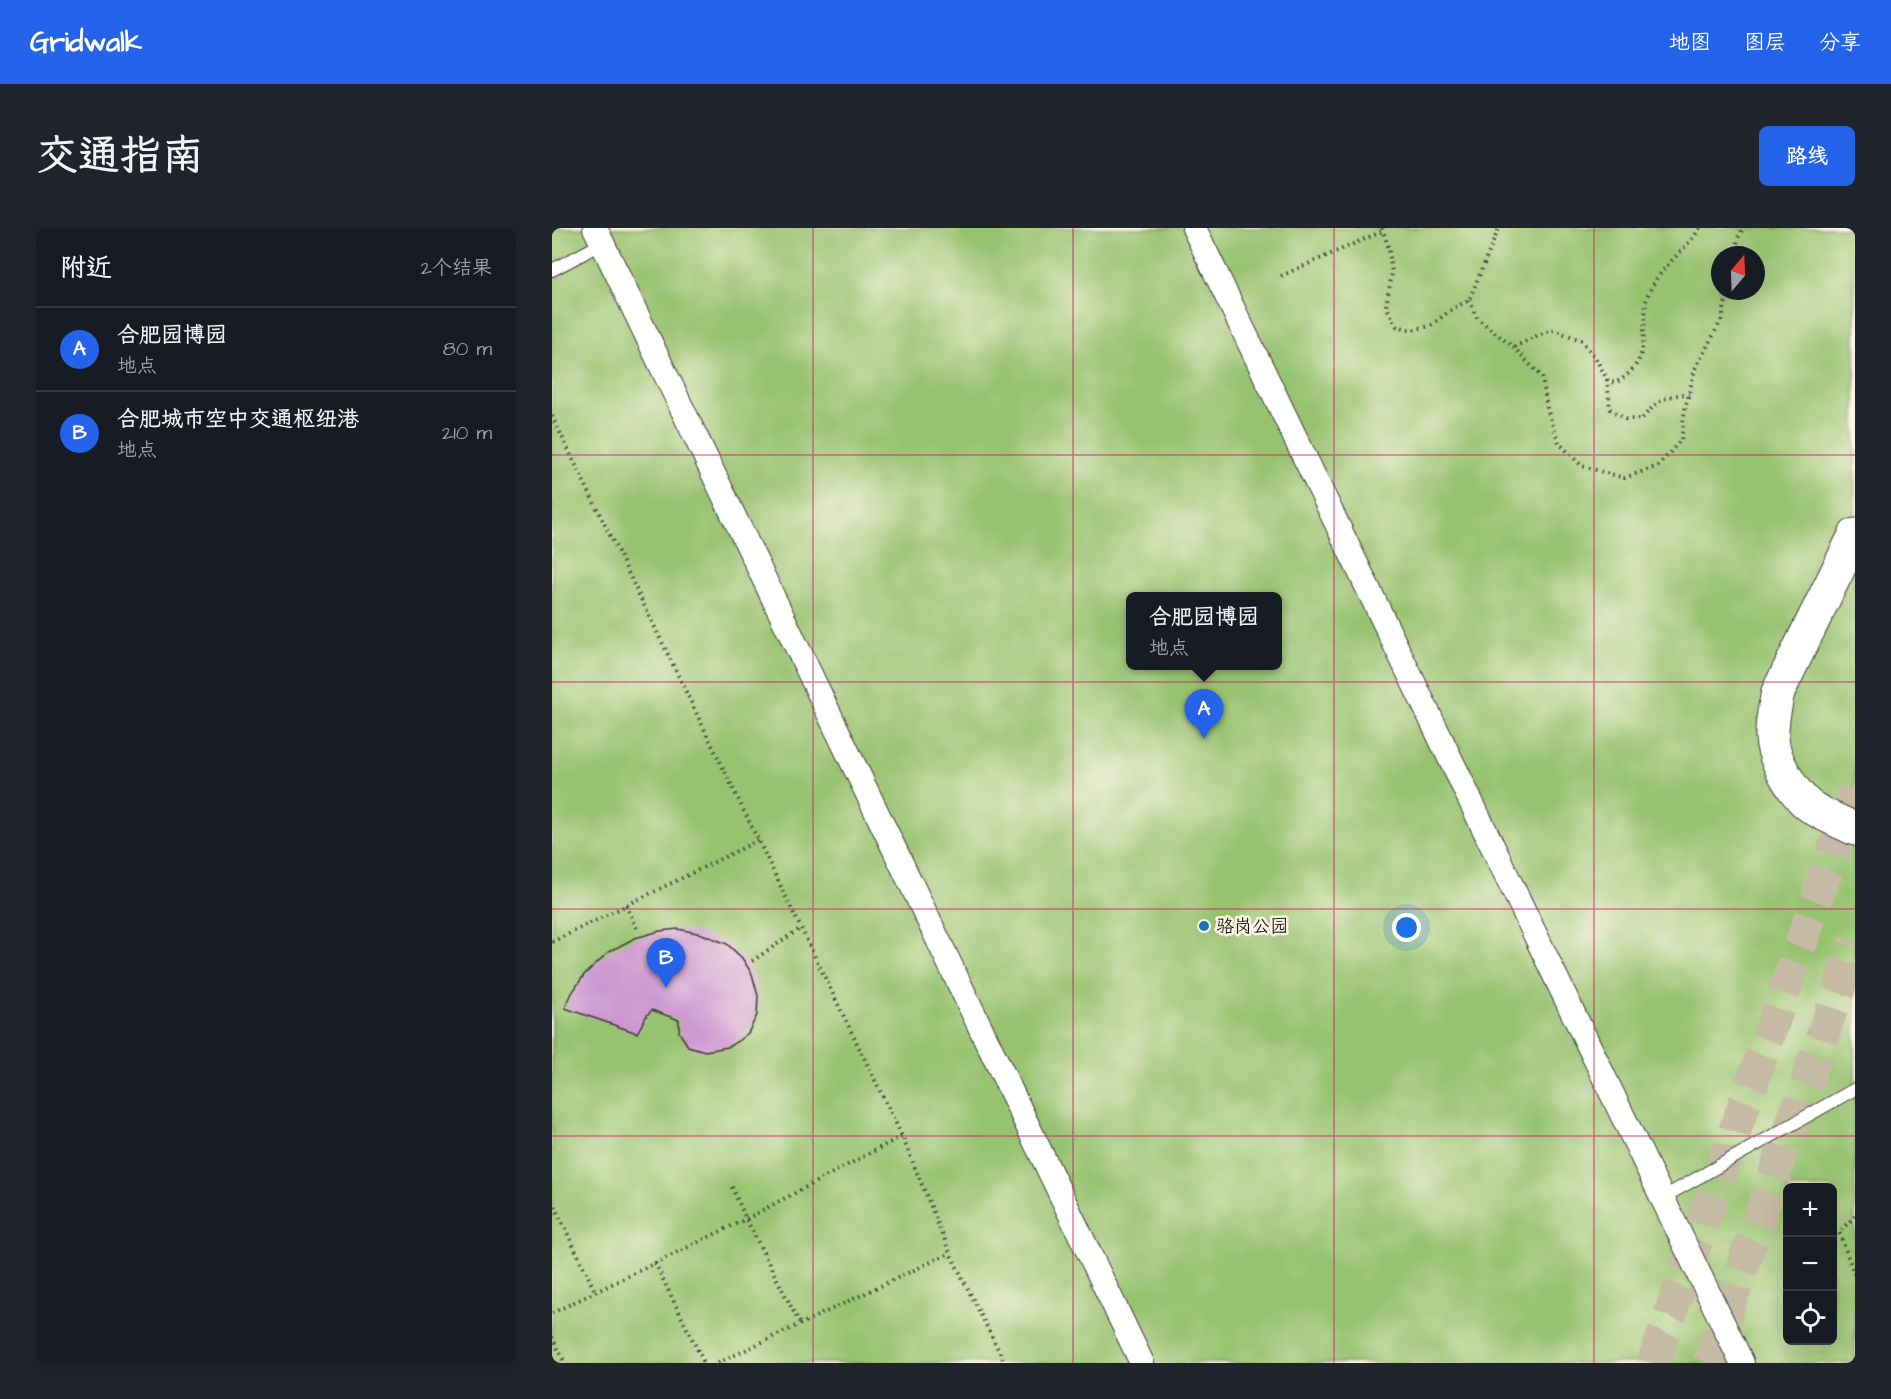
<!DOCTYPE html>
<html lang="zh">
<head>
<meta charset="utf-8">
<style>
  body { margin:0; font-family:"Architects Daughter","LXGW WenKai TC",sans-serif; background:#20242c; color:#f1f3f6 }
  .controls { position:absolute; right:18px; bottom:18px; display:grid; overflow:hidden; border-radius:9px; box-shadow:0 6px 24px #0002 }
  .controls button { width:54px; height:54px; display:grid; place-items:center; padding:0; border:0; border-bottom:2px solid #363941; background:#171b24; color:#f1f3f6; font:30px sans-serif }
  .compass { position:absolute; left:1159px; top:18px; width:54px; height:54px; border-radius:50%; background:#171b24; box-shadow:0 6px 24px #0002; rotate:19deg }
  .you { position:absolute; left:855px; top:700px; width:21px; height:21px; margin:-15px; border:4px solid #fff; border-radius:50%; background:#1a73e8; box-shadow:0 0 0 9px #1a73e833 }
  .badge { display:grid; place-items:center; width:39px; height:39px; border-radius:50%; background:#2563eb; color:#fff; font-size:20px; font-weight:700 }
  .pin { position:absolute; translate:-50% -50px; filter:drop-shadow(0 2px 3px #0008) }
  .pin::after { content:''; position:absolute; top:32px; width:21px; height:18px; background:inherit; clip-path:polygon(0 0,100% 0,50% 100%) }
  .popup { position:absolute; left:574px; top:364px; width:156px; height:78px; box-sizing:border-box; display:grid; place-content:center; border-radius:9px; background:#171b24; filter:drop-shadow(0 2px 4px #0005); font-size:20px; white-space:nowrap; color:#9ea1a6 }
  .popup b { font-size:22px; color:#f1f3f6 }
  .popup::after { content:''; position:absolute; left:50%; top:100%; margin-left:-12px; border:12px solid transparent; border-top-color:#171b24 }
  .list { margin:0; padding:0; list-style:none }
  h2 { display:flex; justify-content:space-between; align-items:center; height:78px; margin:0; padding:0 24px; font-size:26px }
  h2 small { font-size:20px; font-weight:400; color:#9ea1a6 }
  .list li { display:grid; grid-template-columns:39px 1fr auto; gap:18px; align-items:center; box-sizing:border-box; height:84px; padding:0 24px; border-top:2px solid #363941 }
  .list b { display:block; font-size:22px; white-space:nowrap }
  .list p { margin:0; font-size:20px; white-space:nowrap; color:#9ea1a6 }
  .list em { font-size:20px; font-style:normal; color:#9ea1a6 }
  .icon { flex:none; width:33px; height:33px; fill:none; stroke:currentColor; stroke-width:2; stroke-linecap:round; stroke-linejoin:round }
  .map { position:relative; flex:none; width:1303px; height:1135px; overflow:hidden; border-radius:9px }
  header { display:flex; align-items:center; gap:36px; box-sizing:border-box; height:84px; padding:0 30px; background:#2563eb; color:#fff }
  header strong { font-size:28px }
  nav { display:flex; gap:33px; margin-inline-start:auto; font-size:21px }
  .intro { display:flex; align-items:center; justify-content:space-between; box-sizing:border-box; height:144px; padding:0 36px }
  h1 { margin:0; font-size:42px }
  .button { padding:15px 27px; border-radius:9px; background:#2563eb; color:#fff; font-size:21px; font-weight:700 }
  main { display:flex; gap:36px; padding:0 36px }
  aside { flex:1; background:#171b24; border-radius:9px; box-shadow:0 6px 24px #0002 }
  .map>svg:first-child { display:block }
</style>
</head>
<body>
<header>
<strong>Gridwalk</strong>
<nav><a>地图</a><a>图层</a><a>分享</a></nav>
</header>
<div class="intro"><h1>交通指南</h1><a class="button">路线</a></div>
<main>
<aside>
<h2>附近<small>2个结果</small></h2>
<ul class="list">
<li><span class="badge">A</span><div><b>合肥园博园</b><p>地点</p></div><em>80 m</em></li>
<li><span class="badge">B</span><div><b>合肥城市空中交通枢纽港</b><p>地点</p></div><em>210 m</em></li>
</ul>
</aside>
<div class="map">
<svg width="1303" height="1135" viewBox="0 0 1303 1135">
  <rect width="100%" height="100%" fill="#fcf5e5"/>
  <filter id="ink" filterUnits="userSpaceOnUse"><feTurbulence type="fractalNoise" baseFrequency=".0167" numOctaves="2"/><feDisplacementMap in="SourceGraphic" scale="12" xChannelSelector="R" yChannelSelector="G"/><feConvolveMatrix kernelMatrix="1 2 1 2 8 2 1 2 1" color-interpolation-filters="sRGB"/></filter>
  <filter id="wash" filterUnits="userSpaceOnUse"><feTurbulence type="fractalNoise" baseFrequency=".008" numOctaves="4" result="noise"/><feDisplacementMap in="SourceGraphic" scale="24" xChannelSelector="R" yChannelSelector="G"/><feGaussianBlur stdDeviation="1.35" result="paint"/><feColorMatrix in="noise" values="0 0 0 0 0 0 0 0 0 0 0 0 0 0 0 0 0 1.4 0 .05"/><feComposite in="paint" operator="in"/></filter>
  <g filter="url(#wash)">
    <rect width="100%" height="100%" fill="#f1e3c6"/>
    <path fill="#97c370" stroke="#5a7046" stroke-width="1.5" fill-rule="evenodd" d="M0,0H1303V1135H0ZM1168,27H1204V63H1168ZM578,368H726V438H578ZM1236,960H1280V1112H1236Z"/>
    <g id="blocks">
      <path fill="#cd98d2" d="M126,701L150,706L175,716L190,730L200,746L206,768L205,787L196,805L186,813L176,819L153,823L136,818L127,804V792L100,782L95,787L85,805L13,780L20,765L32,747L56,724L83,710L108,703Z"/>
    </g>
  </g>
  <g filter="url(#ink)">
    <use href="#blocks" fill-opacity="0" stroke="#3c3a36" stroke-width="1.5"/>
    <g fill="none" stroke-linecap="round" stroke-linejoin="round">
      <g stroke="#c6bba4" stroke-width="33" stroke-dasharray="33 16" stroke-linecap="butt">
        <path d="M1101,1135L1303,562"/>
        <path d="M1157,1135L1303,714"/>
      </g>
      <g stroke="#3c3a36" stroke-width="14">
        <g id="lane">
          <path d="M0,42L51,15"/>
          <path d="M1110,970L1303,861"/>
        </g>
      </g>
      <g stroke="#3c3a36" stroke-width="26">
        <g id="street">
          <path d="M43,0L590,1135"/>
          <path d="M642,0L1190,1135"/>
        </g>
      </g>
      <g stroke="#3c3a36" stroke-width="35">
        <path id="secondary" d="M1303,307L1226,464C1223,479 1219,494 1220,510C1221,530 1239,561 1254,575C1265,585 1289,594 1303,601"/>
      </g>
      <g stroke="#3c3a36" stroke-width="4" stroke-dasharray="1.5 4.5" stroke-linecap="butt">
        <path d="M830,0L837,21L840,45L834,78L845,98L860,102L878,98L900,81L917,72L947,0"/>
        <path d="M1183,27L1186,10L1191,0"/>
        <path d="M729,48L831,3"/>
        <path d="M917,72L925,90L961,119L990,149L995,181L1007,215L1030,238L1072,250L1106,238L1129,212L1133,181L1143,141L1170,91L1176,63"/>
        <path d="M962,119L991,105L1002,102L1029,112L1043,129L1056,153L1063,155C1093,138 1091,120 1093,88C1094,82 1093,75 1095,70C1105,40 1132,25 1148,0"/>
        <path d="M1055,151L1058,181L1073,191H1090C1105,173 1113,167 1137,166"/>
        <path d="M0,188L350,908L398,1025L453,1135"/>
        <path d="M74,677L86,703"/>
        <path d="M0,714L207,612"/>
        <path d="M200,733L249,700"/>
        <path d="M180,959L194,991L248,1096"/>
        <path d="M0,973L44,1065"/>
        <path d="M1303,988L1287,1004L1303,1048"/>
        <path d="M103,1035L152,1135"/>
        <path d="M0,1085L194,991L350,908"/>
        <path d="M0,1109L13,1135"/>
        <path d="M166,1135L398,1025"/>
      </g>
      <use href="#lane" stroke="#fff" stroke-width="12"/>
      <use href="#street" stroke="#fff" stroke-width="24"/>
      <use href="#secondary" stroke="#fff" stroke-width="33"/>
    </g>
  </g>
  <path fill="none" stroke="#c2185b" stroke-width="1.5" stroke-opacity="0.55" d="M261,0V1135M521,0V1135M782,0V1135M1042,0V1135M0,227H1303M0,454H1303M0,681H1303M0,908H1303"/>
  <circle fill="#1f6fb2" stroke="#fcf5e5" stroke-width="2" cx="652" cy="698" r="6"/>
  <g text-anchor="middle" stroke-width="5" stroke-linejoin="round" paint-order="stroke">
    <g font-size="18" fill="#1c1c1c" stroke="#fcf5e5" text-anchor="start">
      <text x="664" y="704">骆岗公园</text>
    </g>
  </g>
</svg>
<div class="controls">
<button>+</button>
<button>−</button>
<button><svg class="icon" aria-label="locate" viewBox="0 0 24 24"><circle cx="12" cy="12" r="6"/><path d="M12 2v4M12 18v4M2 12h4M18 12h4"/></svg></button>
</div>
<svg class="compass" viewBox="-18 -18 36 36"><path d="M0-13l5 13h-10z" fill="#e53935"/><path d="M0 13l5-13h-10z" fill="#9ea1a6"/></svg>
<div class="you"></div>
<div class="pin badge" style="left:652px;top:511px">A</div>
<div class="popup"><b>合肥园博园</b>地点</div>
<div class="pin badge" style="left:114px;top:760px">B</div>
</div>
</main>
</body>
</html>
